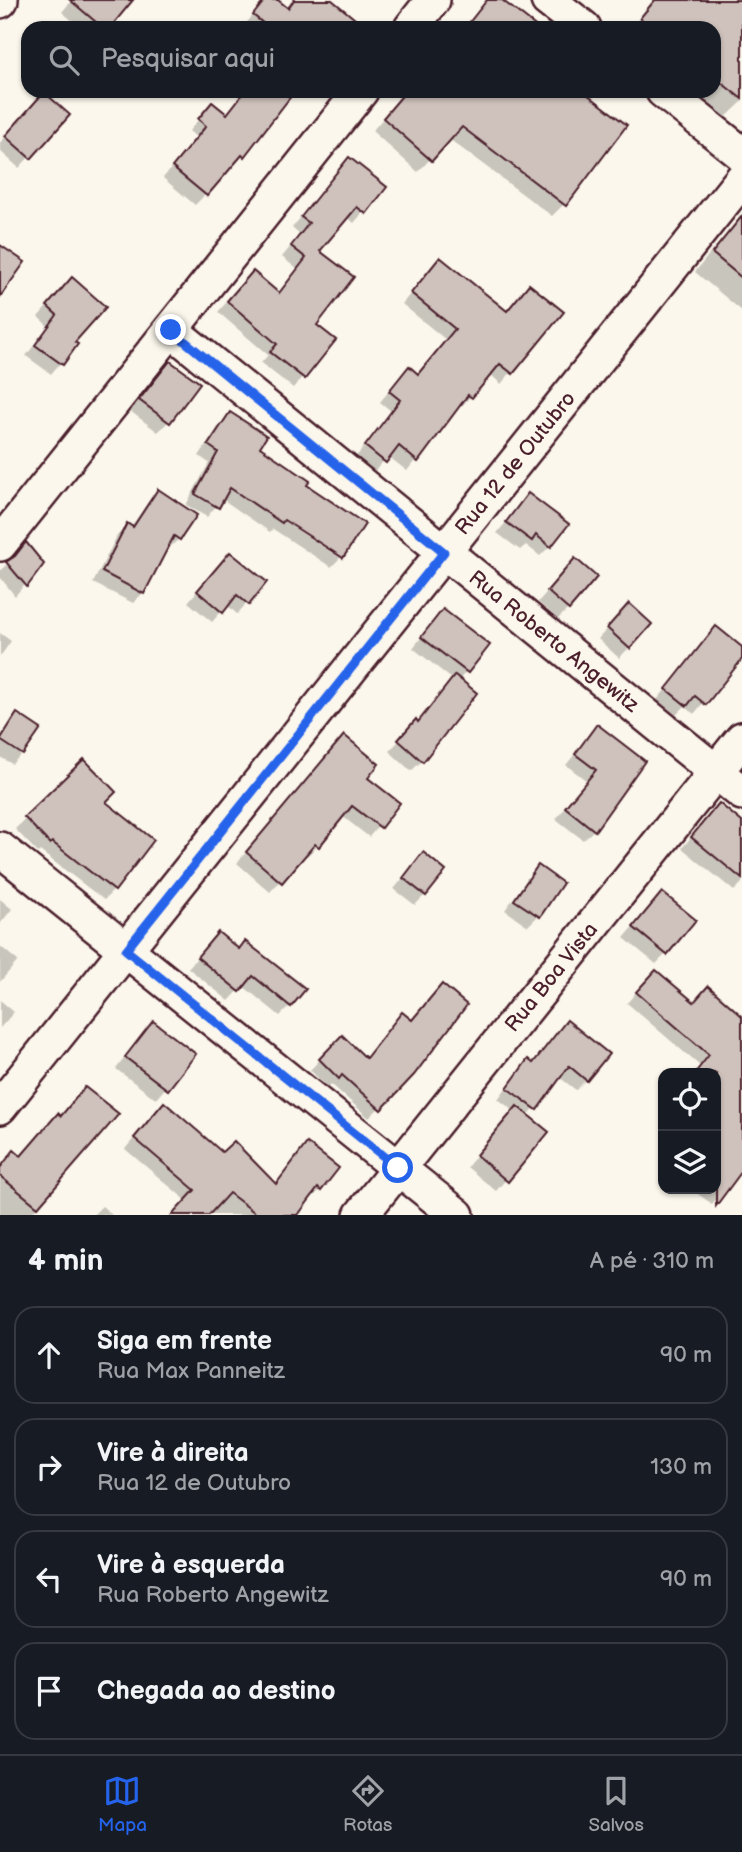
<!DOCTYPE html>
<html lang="pt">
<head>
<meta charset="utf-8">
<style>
  body { margin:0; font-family:"Balsamiq Sans",sans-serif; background:#242831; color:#f1f3f6 }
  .controls { position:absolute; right:21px; bottom:21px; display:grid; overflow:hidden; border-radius:14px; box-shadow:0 2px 5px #0004 }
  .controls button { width:63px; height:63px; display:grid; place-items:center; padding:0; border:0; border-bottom:2px solid #363941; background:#171b24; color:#f1f3f6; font:35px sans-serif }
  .stop { position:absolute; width:21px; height:21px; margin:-16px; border:5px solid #2563eb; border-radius:50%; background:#fff }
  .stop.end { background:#2563eb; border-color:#fff; box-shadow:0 2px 7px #0008 }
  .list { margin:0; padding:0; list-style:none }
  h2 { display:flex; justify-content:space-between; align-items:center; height:91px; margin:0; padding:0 28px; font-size:30px }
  h2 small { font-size:23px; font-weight:400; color:#9ea1a6 }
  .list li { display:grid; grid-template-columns:46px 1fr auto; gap:21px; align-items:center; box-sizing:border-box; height:98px; margin:0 14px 14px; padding:0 14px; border:2px solid #363941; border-radius:21px }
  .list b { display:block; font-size:26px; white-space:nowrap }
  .list p { margin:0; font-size:23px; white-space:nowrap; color:#9ea1a6 }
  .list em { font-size:23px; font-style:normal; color:#9ea1a6 }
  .icon { flex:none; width:38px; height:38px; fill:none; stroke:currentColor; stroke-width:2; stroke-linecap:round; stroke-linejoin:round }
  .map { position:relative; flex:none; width:742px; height:1215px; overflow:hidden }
  .search { position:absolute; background:#171b24; box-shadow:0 2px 5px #0004; left:21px; right:21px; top:21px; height:77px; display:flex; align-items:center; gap:18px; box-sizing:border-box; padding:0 24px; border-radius:21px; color:#9ea1a6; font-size:26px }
  .sheet { height:539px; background:#171b24 }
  nav { display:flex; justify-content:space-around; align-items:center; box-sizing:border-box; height:98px; border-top:2px solid #363941; background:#171b24; font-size:19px; color:#9ea1a6 }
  nav a { display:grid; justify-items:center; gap:4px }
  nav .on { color:#2563eb }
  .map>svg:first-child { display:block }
</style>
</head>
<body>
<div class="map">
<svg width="742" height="1215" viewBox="0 0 742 1215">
  <rect width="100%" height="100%" fill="#fbf7ec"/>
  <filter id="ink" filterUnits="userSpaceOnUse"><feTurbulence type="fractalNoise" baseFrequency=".0143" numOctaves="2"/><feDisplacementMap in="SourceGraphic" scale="14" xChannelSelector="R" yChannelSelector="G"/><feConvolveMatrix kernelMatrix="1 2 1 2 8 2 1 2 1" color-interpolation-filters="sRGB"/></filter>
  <g filter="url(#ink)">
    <g fill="#0003">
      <path d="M72,0H123L107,28H81L62,12Z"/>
      <path d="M266,0H275L287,9L294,0H329L346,28H246L244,26Z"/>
      <path d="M653,0H742V102L724,119L688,91H714V28H631Z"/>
      <path d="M245,91H293L243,156L195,205L163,178L197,138L189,131L202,115L226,116Z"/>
      <path d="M413,91H580L564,204L552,216L449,139L418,172L372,131L393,107Z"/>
      <path d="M34,104L68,115L19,168L0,151V143Z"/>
      <path d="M339,170L384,188L354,223L347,217L317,252L315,325L333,340L293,388L261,363L268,355L218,312L243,283L278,294L297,269L282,257L300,235L292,228Z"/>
      <path d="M742,214V311L695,272Z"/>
      <path d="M430,270L506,313L562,312L501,384L490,374L461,407L458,405L407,471L388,456L374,472L356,457L391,411L380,402L399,379L417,375L446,340L402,304Z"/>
      <path d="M62,289L73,342L76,344L51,374L26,356L48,326L38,317Z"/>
      <path d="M160,374L169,421L158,432L130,411Z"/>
      <path d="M230,414L257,448L276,516L340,558L331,567L273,529L270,532L222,499L207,517L186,505L209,463L199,456L220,424Z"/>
      <path d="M159,492L179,539L168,549L166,548L143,593L133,603L93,583L117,536L127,525L131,527L148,502Z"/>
      <path d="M529,495L550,546L540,556L526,545L520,550L497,533Z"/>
      <path d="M26,545L42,564L15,596L0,577V571Z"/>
      <path d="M220,564L247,603L237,614L227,605L212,622L188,602Z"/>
      <path d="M565,571L568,609L558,619L538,602Z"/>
      <path d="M619,616L629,648L619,658L598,639Z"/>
      <path d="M433,622L488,646L459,680L422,761L411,771L389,751L417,723L453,680L413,648Z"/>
      <path d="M716,628L742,649V656L694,714L685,706L676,715L657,700Z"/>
      <path d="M0,633L11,641L0,657Z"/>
      <path d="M18,715L22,754L12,764L0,757V737Z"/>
      <path d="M597,727L643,761L594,830L583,840L556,819L587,781L566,765Z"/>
      <path d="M334,748L365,778L398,803L369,837L342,816L317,846L307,856L305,854L270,892L237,863Z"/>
      <path d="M84,762L103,802L114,890L104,900L40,851L38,853L15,829Z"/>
      <path d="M709,816L742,824V883L734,891L682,848Z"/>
      <path d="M423,854L425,895L415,905L394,889Z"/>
      <path d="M538,868L561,884L538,916L528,926L505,910L528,878Z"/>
      <path d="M0,899L12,909L0,924Z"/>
      <path d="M652,905L666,954L656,964L624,938Z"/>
      <path d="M218,934L290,1006L280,1016L243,986L229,1001L188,968Z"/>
      <path d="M0,946L18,961L0,982Z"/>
      <path d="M645,982L693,1004L742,1017V1168L712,1204L691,1189H716V1073H695L700,1066L627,1003Z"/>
      <path d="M0,1000L14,1012L0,1028Z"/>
      <path d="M402,1014L413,1073L369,1118L331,1084L328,1088L310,1070L342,1037L364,1059Z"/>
      <path d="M567,1022L586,1080L576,1090L559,1077L527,1117L546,1133L496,1191L467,1167L514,1111L498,1099L518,1072L528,1062L531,1064Z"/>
      <path d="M143,1034L194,1054L156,1099L116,1069Z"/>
      <path d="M117,1114L30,1215H0V1168L14,1152L20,1157L60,1118Z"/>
      <path d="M154,1115L275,1185L297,1156L320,1190L310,1200L308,1198L295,1215H174L187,1201L125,1149Z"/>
      <path d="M102,1206L112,1215H93Z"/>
    </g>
    <g fill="#cfc2bc" stroke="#4a1f2b" stroke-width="2">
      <path d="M70,0H133L110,28H103Z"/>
      <path d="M265,0H278L288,8L294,0H332L366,28H269L253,15Z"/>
      <path d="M487,0H502L538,28H465Z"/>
      <path d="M655,0H742V99L714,77V28H652L640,18Z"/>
      <path d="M245,91H295L244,157L242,155L207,196L172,167L206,126L198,119L212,102L227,114Z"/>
      <path d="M406,91H583L627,125L566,206L462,127L432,161L383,118Z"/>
      <path d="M44,92L70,115L31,159L5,136Z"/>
      <path d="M349,157L387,187L366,214L357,207L320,251L354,277L317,325L336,340L305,379L270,352L277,344L227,301L253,271L279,293L306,258L291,246L309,223L301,217Z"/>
      <path d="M742,216V278L712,253Z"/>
      <path d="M0,245L25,262L0,297Z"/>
      <path d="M440,257L507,311L529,284L564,312L513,374L500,364L472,398L468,395L418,462L399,446L386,463L365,446L400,400L389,391L409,366L418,374L455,329L411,293Z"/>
      <path d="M72,277L106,307L75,342L78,344L63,365L35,345L57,315L47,306Z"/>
      <path d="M170,361L200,383L170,423L139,400Z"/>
      <path d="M230,412L267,436L260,447L310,481L307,485L365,524L343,558L284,520L282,523L230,488L219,508L195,494L218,452L208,445Z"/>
      <path d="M158,489L197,515L180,540L174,536L144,594L102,572L127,523L133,527Z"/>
      <path d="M528,493L569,524L551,547L536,535L532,541L506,522Z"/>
      <path d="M26,542L44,564L27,587L6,562L15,556Z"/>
      <path d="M230,552L267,582L249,605L237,595L223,613L197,591Z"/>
      <path d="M575,558L597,577L569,610L547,591Z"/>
      <path d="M629,603L652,624L630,649L607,628Z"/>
      <path d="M443,609L490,645L468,673L421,637Z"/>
      <path d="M716,626L742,647V659L706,705L695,696L687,706L666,689Z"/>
      <path d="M455,675L477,693L423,762L398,740L416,719L418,722Z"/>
      <path d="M17,713L41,729L23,755L0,740Z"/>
      <path d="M597,724L645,761L595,831L565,807L596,770L575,754Z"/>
      <path d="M344,735L379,764L368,778L400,803L381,828L352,806L319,847L315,844L282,883L246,852Z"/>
      <path d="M84,759L116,792L106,802L154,840L115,891L52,842L50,844L24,817Z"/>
      <path d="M719,803L742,822V879L691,837Z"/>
      <path d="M423,852L446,871L426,896L403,878Z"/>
      <path d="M538,865L563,883L540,917L514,900Z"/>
      <path d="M662,892L696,920L667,955L633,927Z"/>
      <path d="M218,932L239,949L245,941L306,989L291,1007L253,976L240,992L197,957Z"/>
      <path d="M656,970L694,1002L708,986L742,1016V1171L716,1206V1073H695L709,1055L636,992Z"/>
      <path d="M442,984L467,1005L414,1075L381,1110L342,1075L339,1079L319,1059L342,1035L366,1058L402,1012L412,1020Z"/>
      <path d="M567,1020L609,1054L587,1081L569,1066L537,1110L507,1088L528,1059L533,1063Z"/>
      <path d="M153,1021L196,1054L168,1090L125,1057Z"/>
      <path d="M85,1087L119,1114L38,1207L0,1176V1168L14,1150L21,1156L58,1113L61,1116Z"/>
      <path d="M164,1102L222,1152L234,1141L276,1184L307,1143L339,1168L321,1191L318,1188L298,1215H258L229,1193L209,1215H172L195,1190L134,1138Z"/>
      <path d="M517,1106L549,1132L508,1182L476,1155Z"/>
    </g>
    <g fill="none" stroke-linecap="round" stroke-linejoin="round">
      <g stroke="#4a1f2b" stroke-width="38">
        <g id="minor">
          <path d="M548,0L584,28"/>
          <path d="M0,1L1,0"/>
          <path d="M411,28L433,0"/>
          <path d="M663,91L742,154"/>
          <path d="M171,330L742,793"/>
          <path d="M0,544L361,91"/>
          <path d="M0,849L457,1215"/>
          <path d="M0,1107L742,179"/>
          <path d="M361,1215L742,739"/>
        </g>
      </g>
      <use href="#minor" stroke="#fbf7ec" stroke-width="33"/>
    </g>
  </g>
  <g fill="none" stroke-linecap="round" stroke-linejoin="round" filter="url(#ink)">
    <path stroke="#2563eb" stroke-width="9" d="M171,330L444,552L126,950L398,1168"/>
  </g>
  <g text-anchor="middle" stroke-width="7" stroke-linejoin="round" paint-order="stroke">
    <g font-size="21" fill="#4a1f2b" stroke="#fbf7ec">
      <text transform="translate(515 463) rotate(-51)" y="7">Rua 12 de Outubro</text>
      <text transform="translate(554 641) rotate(39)" y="7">Rua Roberto Angewitz</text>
      <text transform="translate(551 977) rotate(-51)" y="7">Rua Boa Vista</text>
    </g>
  </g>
</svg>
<div class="controls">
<button><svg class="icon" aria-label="locate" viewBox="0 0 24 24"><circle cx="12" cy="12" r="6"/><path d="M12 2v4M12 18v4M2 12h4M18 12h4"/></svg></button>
<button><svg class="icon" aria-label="layers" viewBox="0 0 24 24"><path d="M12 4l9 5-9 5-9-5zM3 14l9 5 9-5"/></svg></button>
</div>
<div class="stop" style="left:398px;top:1168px"></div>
<div class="stop end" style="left:171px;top:330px"></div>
<div class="search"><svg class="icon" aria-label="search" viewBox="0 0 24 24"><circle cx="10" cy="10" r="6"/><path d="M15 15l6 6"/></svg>Pesquisar aqui</div>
</div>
<section class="sheet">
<h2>4 min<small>A pé · 310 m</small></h2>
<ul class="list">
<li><svg class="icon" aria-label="ahead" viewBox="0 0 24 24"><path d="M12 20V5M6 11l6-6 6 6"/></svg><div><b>Siga em frente</b><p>Rua Max Panneitz</p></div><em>90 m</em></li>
<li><svg class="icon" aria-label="right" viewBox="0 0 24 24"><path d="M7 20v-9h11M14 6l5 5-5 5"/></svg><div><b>Vire à direita</b><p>Rua 12 de Outubro</p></div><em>130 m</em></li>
<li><svg class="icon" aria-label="left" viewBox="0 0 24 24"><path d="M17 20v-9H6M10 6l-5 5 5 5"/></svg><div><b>Vire à esquerda</b><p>Rua Roberto Angewitz</p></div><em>90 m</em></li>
<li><svg class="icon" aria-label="arrive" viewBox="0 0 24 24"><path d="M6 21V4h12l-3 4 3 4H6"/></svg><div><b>Chegada ao destino</b></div></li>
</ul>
</section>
<nav>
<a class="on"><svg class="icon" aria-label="map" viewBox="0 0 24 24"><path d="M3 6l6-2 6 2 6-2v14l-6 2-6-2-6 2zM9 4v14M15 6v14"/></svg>Mapa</a>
<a><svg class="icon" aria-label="directions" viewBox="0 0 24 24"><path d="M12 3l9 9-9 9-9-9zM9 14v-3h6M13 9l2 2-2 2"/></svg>Rotas</a>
<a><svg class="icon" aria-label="saved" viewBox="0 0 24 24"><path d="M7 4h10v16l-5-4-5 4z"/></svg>Salvos</a>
</nav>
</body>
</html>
